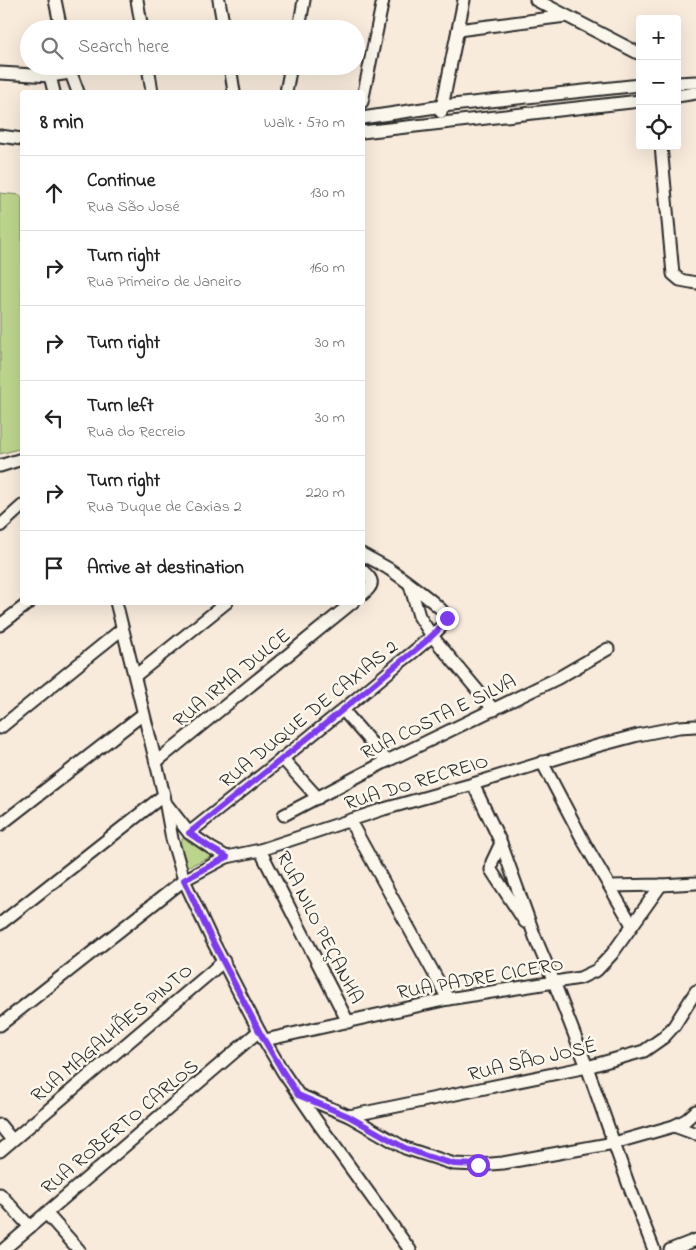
<!DOCTYPE html>
<html lang="en">
<head>
<meta charset="utf-8">
<style>
  body { margin:0; font-family:"Indie Flower",sans-serif; background:#f6f6f6; color:#222 }
  .controls { position:absolute; right:15px; top:15px; display:grid; overflow:hidden; border-radius:5px; box-shadow:0 5px 20px #0002 }
  .controls button { width:45px; height:45px; display:grid; place-items:center; padding:0; border:0; border-bottom:1px solid #e0e0e0; background:#fff; color:#222; font:25px sans-serif }
  .stop { position:absolute; width:15px; height:15px; margin:-11px; border:4px solid #7c3aed; border-radius:50%; background:#fff }
  .stop.end { background:#7c3aed; border-color:#fff; box-shadow:0 1px 5px #0008 }
  .list { margin:0; padding:0; list-style:none }
  h2 { display:flex; justify-content:space-between; align-items:center; height:65px; margin:0; padding:0 20px; font-size:21px }
  h2 small { font-size:16px; font-weight:400; color:#767676 }
  .list li { display:grid; grid-template-columns:32px 1fr auto; gap:15px; align-items:center; box-sizing:border-box; height:75px; padding:0 20px; border-top:1px solid #e0e0e0 }
  .list b { display:block; font-size:19px; white-space:nowrap }
  .list p { margin:0; font-size:16px; white-space:nowrap; color:#767676 }
  .list em { font-size:16px; font-style:normal; color:#767676 }
  .icon { flex:none; width:28px; height:28px; fill:none; stroke:currentColor; stroke-width:2; stroke-linecap:round; stroke-linejoin:round }
  .map { position:relative; flex:none; width:696px; height:1250px; overflow:hidden }
  .search { position:absolute; background:#fff; box-shadow:0 5px 20px #0002; left:20px; top:20px; width:345px; height:55px; display:flex; align-items:center; gap:12px; box-sizing:border-box; padding:0 18px; border-radius:28px; color:#767676; font-size:19px }
  .panel { position:absolute; background:#fff; box-shadow:0 5px 20px #0002; left:20px; top:90px; width:345px; height:515px; border-radius:5px }
  .map>svg:first-child { display:block }
</style>
</head>
<body>
<div class="map">
<svg width="696" height="1250" viewBox="0 0 696 1250">
  <rect width="100%" height="100%" fill="#f8ebdc"/>
  <filter id="ink" filterUnits="userSpaceOnUse"><feTurbulence type="fractalNoise" baseFrequency=".02" numOctaves="2"/><feDisplacementMap in="SourceGraphic" scale="10" xChannelSelector="R" yChannelSelector="G"/><feConvolveMatrix kernelMatrix="1 2 1 2 8 2 1 2 1" color-interpolation-filters="sRGB"/></filter>
  <g filter="url(#ink)">
    <g fill="#bcd58c" stroke="#74805c">
      <path d="M0,193L20,195L22,197V448L0,454Z"/>
      <path d="M187,835L215,855L187,867L180,843L183,838Z"/>
    </g>
    <g fill="none" stroke-linecap="round" stroke-linejoin="round">
      <g stroke="#2b2b2b" stroke-width="15">
        <g id="minor">
          <path d="M55,0L61,29"/>
          <path d="M137,0L142,29"/>
          <path d="M219,0L224,29"/>
          <path d="M536,0L640,54"/>
          <path d="M299,29L304,0"/>
          <path d="M458,30L566,16"/>
          <path d="M148,66L152,92"/>
          <path d="M230,66L234,92"/>
          <path d="M69,68L78,92"/>
          <path d="M0,73L50,76L70,73"/>
          <path d="M50,76L54,92"/>
          <path d="M677,83L696,82"/>
          <path d="M286,92L291,66"/>
          <path d="M677,96L696,93"/>
          <path d="M362,102L383,0"/>
          <path d="M441,112L464,0"/>
          <path d="M362,118L443,106L640,85"/>
          <path d="M362,132L640,101"/>
          <path d="M0,136L22,139"/>
          <path d="M661,146L673,274L680,280L696,283"/>
          <path d="M0,466L22,459"/>
          <path d="M0,526L22,506"/>
          <path d="M362,570C374,581 375,584 362,595"/>
          <path d="M410,585L419,616L432,636L494,710"/>
          <path d="M116,602L164,795L172,839L184,880L211,938L259,1031L283,1072L318,1123L410,1250"/>
          <path d="M0,625L30,602"/>
          <path d="M135,676L227,602"/>
          <path d="M343,710L387,761"/>
          <path d="M0,728L122,629"/>
          <path d="M282,758L318,798"/>
          <path d="M156,762L353,602"/>
          <path d="M542,762L585,844L632,925"/>
          <path d="M473,784L501,843L535,937L554,982L587,1067L628,1183L654,1250"/>
          <path d="M167,805L189,833L211,848L227,857L260,850L384,809L473,784L597,746L638,735L679,727L696,726"/>
          <path d="M284,815L387,761L558,678L608,649"/>
          <path d="M350,821L448,999"/>
          <path d="M0,825L143,714"/>
          <path d="M189,833C259,777 330,722 398,664C406,658 448,625 447,617C445,609 398,575 389,569C381,564 371,559 362,554"/>
          <path d="M501,843L492,862L491,870L525,922"/>
          <path d="M260,850L348,1022"/>
          <path d="M610,886L661,885L696,883"/>
          <path d="M0,924L164,795"/>
          <path d="M0,1025L184,880L227,857"/>
          <path d="M265,1040L448,999L580,978L597,970L612,954L661,885"/>
          <path d="M299,1095L349,1116L405,1148L454,1164L479,1165L503,1163L614,1143L674,1126L686,1120L696,1111"/>
          <path d="M349,1116L587,1067L644,1051L664,1037L674,1026L696,991"/>
          <path d="M0,1125L12,1140"/>
          <path d="M674,1126L696,1134"/>
          <path d="M0,1151L224,961"/>
          <path d="M0,1194L30,1227"/>
          <path d="M46,1213L79,1250"/>
          <path d="M3,1250L259,1031"/>
          <path d="M670,1250L696,1240"/>
        </g>
      </g>
      <use href="#minor" stroke="#fbf7ec" stroke-width="11"/>
    </g>
  </g>
  <g fill="none" stroke-linecap="round" stroke-linejoin="round" filter="url(#ink)">
    <path stroke="#7c3aed" stroke-width="6" d="M447,618C442,631 406,657 394,667C327,724 258,778 189,833L211,848L227,857L184,880L211,938L259,1031L283,1072L298,1095L348,1116L405,1148L429,1157L454,1164L478,1165"/>
  </g>
  <g text-anchor="middle" stroke-width="5" stroke-linejoin="round" paint-order="stroke">
    <g font-size="20" fill="#2b2b2b" stroke="#fbf7ec">
      <text transform="translate(231 677) rotate(-39)" y="7">RUA IRMA DULCE</text>
      <text transform="translate(308 713) rotate(-39)" y="7">RUA DUQUE DE CAXIAS 2</text>
      <text transform="translate(438 716) rotate(-26)" y="7">RUA COSTA E SILVA</text>
      <text transform="translate(416 781) rotate(-17)" y="7">RUA DO RECREIO</text>
      <text transform="translate(321 927) rotate(63)" y="7">RUA NILO PEÇANHA</text>
      <text transform="translate(480 977) rotate(-10)" y="7">RUA PADRE CICERO</text>
      <text transform="translate(111 1032) rotate(-40)" y="7">RUA MAGALHÃES PINTO</text>
      <text transform="translate(532 1059) rotate(-13)" y="7">RUA SÃO JOSÉ</text>
      <text transform="translate(119 1126) rotate(-40)" y="7">RUA ROBERTO CARLOS</text>
    </g>
  </g>
</svg>
<div class="controls">
<button>+</button>
<button>−</button>
<button><svg class="icon" aria-label="locate" viewBox="0 0 24 24"><circle cx="12" cy="12" r="6"/><path d="M12 2v4M12 18v4M2 12h4M18 12h4"/></svg></button>
</div>
<div class="stop" style="left:478px;top:1165px"></div>
<div class="stop end" style="left:447px;top:618px"></div>
<div class="search"><svg class="icon" aria-label="search" viewBox="0 0 24 24"><circle cx="10" cy="10" r="6"/><path d="M15 15l6 6"/></svg>Search here</div>
<section class="panel">
<h2>8 min<small>Walk · 570 m</small></h2>
<ul class="list">
<li><svg class="icon" aria-label="ahead" viewBox="0 0 24 24"><path d="M12 20V5M6 11l6-6 6 6"/></svg><div><b>Continue</b><p>Rua São José</p></div><em>130 m</em></li>
<li><svg class="icon" aria-label="right" viewBox="0 0 24 24"><path d="M7 20v-9h11M14 6l5 5-5 5"/></svg><div><b>Turn right</b><p>Rua Primeiro de Janeiro</p></div><em>160 m</em></li>
<li><svg class="icon" aria-label="right" viewBox="0 0 24 24"><path d="M7 20v-9h11M14 6l5 5-5 5"/></svg><div><b>Turn right</b></div><em>30 m</em></li>
<li><svg class="icon" aria-label="left" viewBox="0 0 24 24"><path d="M17 20v-9H6M10 6l-5 5 5 5"/></svg><div><b>Turn left</b><p>Rua do Recreio</p></div><em>30 m</em></li>
<li><svg class="icon" aria-label="right" viewBox="0 0 24 24"><path d="M7 20v-9h11M14 6l5 5-5 5"/></svg><div><b>Turn right</b><p>Rua Duque de Caxias 2</p></div><em>220 m</em></li>
<li><svg class="icon" aria-label="arrive" viewBox="0 0 24 24"><path d="M6 21V4h12l-3 4 3 4H6"/></svg><div><b>Arrive at destination</b></div></li>
</ul>
</section>
</div>
</body>
</html>
